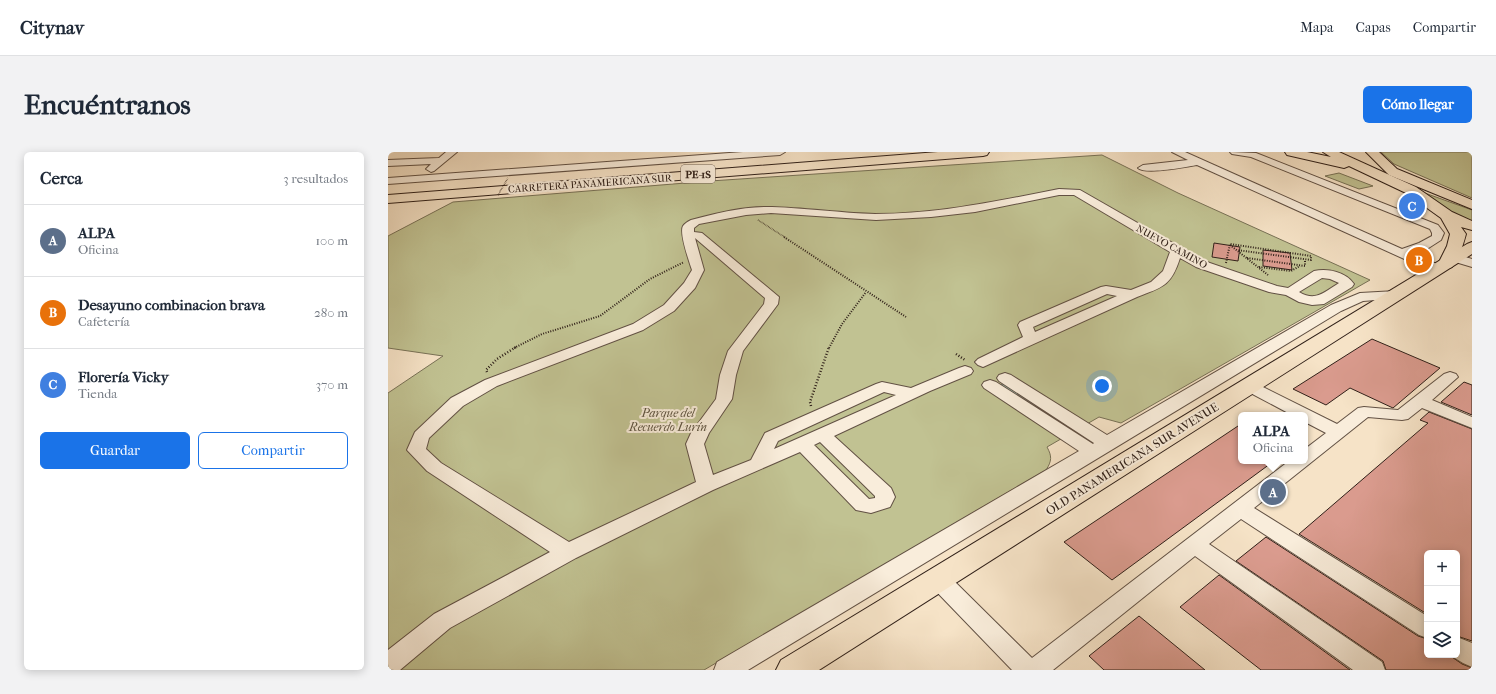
<!DOCTYPE html>
<html lang="es">
<head>
<meta charset="utf-8">
<style>
  body { margin:0; font-family:"IM FELL French Canon",serif; background:#f2f2f3; color:#1f2937 }
  .controls { position:absolute; right:12px; bottom:12px; display:grid; overflow:hidden; border-radius:6px; box-shadow:0 2px 10px #0003 }
  .controls button { width:36px; height:36px; display:grid; place-items:center; padding:0; border:0; border-bottom:1px solid #e0e1e3; background:#fff; color:#1f2937; font:20px sans-serif }
  .you { position:absolute; left:714px; top:234px; width:14px; height:14px; margin:-10px; border:3px solid #fff; border-radius:50%; background:#1a73e8; box-shadow:0 0 0 6px #1a73e833 }
  .badge { display:grid; place-items:center; width:26px; height:26px; border-radius:50%; background:#1a73e8; color:#fff; font-size:13px; font-weight:700 }
  .pin { position:absolute; translate:-50% -50%; border:2px solid #fff; box-shadow:0 1px 4px #0006 }
  .popup { position:absolute; left:850px; top:260px; width:70px; height:52px; box-sizing:border-box; display:grid; place-content:center; border-radius:6px; background:#fff; filter:drop-shadow(0 1px 3px #0005); font-size:13px; white-space:nowrap; color:#747a83 }
  .popup b { font-size:15px; color:#1f2937 }
  .popup::after { content:''; position:absolute; left:50%; top:100%; margin-left:-8px; border:8px solid transparent; border-top-color:#fff }
  .list { margin:0; padding:0; list-style:none }
  h2 { display:flex; justify-content:space-between; align-items:center; height:52px; margin:0; padding:0 16px; font-size:17px }
  h2 small { font-size:13px; font-weight:400; color:#747a83 }
  .list li { display:grid; grid-template-columns:26px 1fr auto; gap:12px; align-items:center; box-sizing:border-box; height:72px; padding:0 16px; border-top:1px solid #e0e1e3 }
  .list b { display:block; font-size:15px; white-space:nowrap }
  .list p { margin:0; font-size:13px; white-space:nowrap; color:#747a83 }
  .list em { font-size:13px; font-style:normal; color:#747a83 }
  .actions { display:flex; gap:8px; padding:12px 16px }
  .actions a { flex:1; padding:9px 0; border:1px solid #1a73e8; border-radius:6px; text-align:center; font-size:14px; color:#1a73e8 }
  .actions .main { background:#1a73e8; color:#fff }
  .icon { flex:none; width:22px; height:22px; fill:none; stroke:currentColor; stroke-width:2; stroke-linecap:round; stroke-linejoin:round }
  .map { position:relative; flex:none; width:1084px; height:518px; overflow:hidden; border-radius:6px }
  header { display:flex; align-items:center; gap:24px; box-sizing:border-box; height:56px; padding:0 20px; background:#fff; border-bottom:1px solid #e0e1e3 }
  header strong { font-size:19px }
  nav { display:flex; gap:22px; margin-inline-start:auto; font-size:14px }
  .intro { display:flex; align-items:center; justify-content:space-between; box-sizing:border-box; height:96px; padding:0 24px }
  h1 { margin:0; font-size:28px }
  .button { padding:10px 18px; border-radius:6px; background:#1a73e8; color:#fff; font-size:14px; font-weight:700 }
  main { display:flex; gap:24px; padding:0 24px }
  aside { flex:1; background:#fff; border-radius:6px; box-shadow:0 2px 10px #0003 }
  .map>svg:first-child { display:block }
</style>
</head>
<body>
<header>
<strong>Citynav</strong>
<nav><a>Mapa</a><a>Capas</a><a>Compartir</a></nav>
</header>
<div class="intro"><h1>Encuéntranos</h1><a class="button">Cómo llegar</a></div>
<main>
<aside>
<h2>Cerca<small>3 resultados</small></h2>
<ul class="list">
<li><span class="badge" style="background:#5c6f8a">A</span><div><b>ALPA</b><p>Oficina</p></div><em>100 m</em></li>
<li><span class="badge" style="background:#e8710a">B</span><div><b>Desayuno combinacion brava</b><p>Cafetería</p></div><em>280 m</em></li>
<li><span class="badge" style="background:#3f7fe0">C</span><div><b>Florería Vicky</b><p>Tienda</p></div><em>370 m</em></li>
</ul>
<div class="actions"><a class="main">Guardar</a><a>Compartir</a></div>
</aside>
<div class="map">
<svg width="1084" height="518" viewBox="0 0 1084 518">
  <rect width="100%" height="100%" fill="#f6e3c7"/>
  <filter id="stains"><feTurbulence type="fractalNoise" baseFrequency=".005" numOctaves="4"/><feColorMatrix values="0 0 0 0 .2 0 0 0 0 .09 0 0 0 0 .02 0 0 0 .5 -.17"/></filter>
  <radialGradient id="worn" r=".72"><stop offset=".6" stop-color="#630" stop-opacity="0"/><stop offset="1" stop-color="#630" stop-opacity=".3"/></radialGradient>
  <g fill="#c1c292" stroke="#787156">
    <path d="M993,0H1084V46L1006,12Z"/>
    <path d="M714,3L790,41L982,128L733,271L711,265L659,295C664,304 664,309 658,318L316,518H0V241L55,204L0,196V84L65,50L322,29Z"/>
    <path d="M951,21L985,34L971,37L937,24Z"/>
    <path d="M1034,40L1084,58V71L1062,60Z"/>
  </g>
  <path fill="#9dbeb1" stroke="#717f74" d="M615,232H620L687,278L683,280L612,233Z"/>
  <g fill="#da9b8e" stroke="#302019">
    <path d="M826,91L852,95L850,109L824,105Z"/>
    <path d="M875,98L902,101L904,118L875,114Z"/>
    <path d="M984,187L1052,216L1005,256L962,236L938,253L905,237Z"/>
    <path d="M1076,230L1084,233V263L1053,250Z"/>
    <path d="M1041,260L1084,277V489L1069,484V401H1039V462L911,382L1040,271L1032,268Z"/>
    <path d="M853,272V309H886L724,428L676,390Z"/>
    <path d="M878,385L1030,484L1039,487V503H1061L1074,512L1084,516V518H998L995,509L848,409Z"/>
    <path d="M831,423L962,518H873L792,455Z"/>
    <path d="M751,464L817,518H716L701,504Z"/>
  </g>
  <g fill="none" stroke-linecap="round" stroke-linejoin="round">
    <g stroke="#625144" stroke-width="2">
      <g id="minor">
        <path d="M58,0H69L46,19L43,20L38,17L43,12L0,14V8L51,6Z"/>
        <path d="M355,0H397L392,3L0,32V26Z"/>
        <path d="M784,0H797L1014,97L1031,91L1044,84V81L1042,77L863,5L844,2L842,0L868,1L1050,73L1056,81L1053,88L1039,97L1024,101L1053,114L1055,117L1053,120H1045L809,13C798,15 757,23 750,16L755,13L800,8Z"/>
        <path d="M671,37L692,38L816,109L889,134L900,136L926,119C940,116 958,120 966,132L964,135L936,152L924,153L911,150L898,143L881,140L808,115L792,106C783,134 775,135 749,145L595,215L590,213L587,210L590,207L635,185L630,173L632,170L713,135L718,134L743,138L763,130L775,119L782,100L686,43H671L587,60L543,65L488,68L383,61L358,63L311,72L306,76V80L314,81L391,145L390,152L355,199L348,223L344,247L321,281L316,292L325,323L363,308L377,281L488,232L494,230L523,236L571,216L577,214L583,216L585,219L583,222L542,239L446,284L503,336L507,345L502,355L483,361L468,358L412,300L325,338L188,406L62,476L12,518H0V498L46,462L162,400L39,319L19,298L27,280L63,246L97,228L245,172L276,153L296,131L304,118C301,109 291,81 295,74C297,71 301,69 303,68C329,61 357,54 384,55C418,56 453,61 487,62C550,62 610,49 671,37ZM307,86L377,146L376,152L340,199L332,223L328,247L303,281L298,292L308,330L181,390L53,311L38,297L41,286L75,254L109,234L255,178L286,159L307,136L316,118ZM934,126L942,127L951,131C936,140 928,150 911,140ZM719,142L729,144L647,180L645,175ZM496,240L508,243L386,297L390,289ZM432,290L487,344V346L481,347L426,293Z"/>
        <path d="M1068,102L1084,107V115L1064,109L1062,106L1064,103Z"/>
        <path d="M1008,139L1013,140L1015,143L1013,146L975,149L953,159L360,518H326L329,510L691,299L596,236L594,233L596,230L602,228L608,230L705,292L706,291L611,229L609,226L611,223L617,221L623,223L719,283L943,153L972,141Z"/>
        <path d="M1062,220L1068,222L1070,225L1044,248L1084,265V276L1034,256L1020,267L1014,268L980,265L866,356L1039,464V486L1031,483L853,367L821,392L994,510L997,518H965L807,404L665,518H624L542,433L539,427L542,421L550,418L558,421L644,506L901,309H917V297L938,281L917,270V263H904L855,237L853,234L855,231L861,229L867,231L949,272L970,256L976,255L1010,258L1056,222Z"/>
        <path d="M1069,485L1084,491V515L1075,511L1062,503H1069Z"/>
      </g>
    </g>
    <g stroke="#302019" stroke-width="2">
      <path id="major" d="M1084,90V102L431,518H388L393,508L1079,92Z"/>
    </g>
    <g stroke="#302019" stroke-width="2">
      <g id="highway">
        <path d="M550,0H601L599,3L595,4L0,51V43Z"/>
        <path d="M897,0H919L943,5L935,0H951L1028,35L1064,60L1084,69V78L1073,75L1078,82C1075,94 1071,105 1064,115L1058,117L1052,115L1050,112L1059,94L1062,82L1053,66L1018,41L961,14L956,16L899,3Z"/>
        <path d="M978,0H991L1009,17L1084,48V57L1001,23Z"/>
      </g>
    </g>
    <path stroke="#302019" stroke-width="1.5" stroke-dasharray="0.5 1" stroke-linecap="butt" d="M370,68L398,86"/>
    <g stroke="#302019" stroke-width="2" stroke-dasharray="1 1.5" stroke-linecap="butt">
      <path d="M396,85L518,165"/>
      <path d="M842,93L880,123"/>
      <path d="M859,106L917,114V108"/>
      <path d="M838,111L842,92L923,104V108L849,98"/>
      <path d="M871,115L903,119L912,114"/>
      <path d="M126,196L154,182L212,164L262,127L296,110"/>
      <path d="M441,196L454,172L478,140"/>
    </g>
    <g stroke="#302019" stroke-width="2.5" stroke-dasharray="1 2" stroke-linecap="butt">
      <path d="M568,202L577,208"/>
      <path d="M99,220L98,218L109,207L128,195"/>
      <path d="M423,254L422,250L441,195"/>
    </g>
    <use href="#minor" fill="#f9eddb" fill-rule="evenodd"/>
    <use href="#major" fill="#f6e3c7" fill-rule="evenodd"/>
    <use href="#highway" fill="#f6e3c7" fill-rule="evenodd"/>
    <path stroke="#302019" stroke-width="1.5" stroke-dasharray="0.5 1" stroke-linecap="butt" d="M110,43L120,26"/>
  </g>
  <g text-anchor="middle" stroke-width="4" stroke-linejoin="round" paint-order="stroke">
    <g font-size="10" fill="#302019" stroke="#f9eddb">
      <text transform="translate(202 31) rotate(-4)" y="4">CARRETERA PANAMERICANA SUR</text>
      <text transform="translate(784 94) rotate(29)" y="4">NUEVO CAMINO</text>
    </g>
    <rect fill="#f9eddb" stroke="#6c5e53" stroke-width="1" x="293" y="13" width="34" height="18" rx="3"/>
    <g font-size="11" font-weight="bold" fill="#302019">
      <text x="310" y="26">PE-1S</text>
    </g>
    <g font-size="12" font-style="italic" fill="#5c513d" stroke="#f9eddb">
      <text x="280" y="265">Parque del<tspan x="280" dy="14">Recuerdo Lurín</tspan></text>
    </g>
    <g font-size="12" fill="#302019" stroke="#f9eddb">
      <text transform="translate(744 307) rotate(-32)" y="4">OLD PANAMERICANA SUR AVENUE</text>
    </g>
  </g>
  <rect width="100%" height="100%" filter="url(#stains)"/>
  <rect width="100%" height="100%" fill="url(#worn)"/>
</svg>
<div class="controls">
<button>+</button>
<button>−</button>
<button><svg class="icon" aria-label="layers" viewBox="0 0 24 24"><path d="M12 4l9 5-9 5-9-5zM3 14l9 5 9-5"/></svg></button>
</div>
<div class="you"></div>
<div class="pin badge" style="left:885px;top:340px;background:#5c6f8a">A</div>
<div class="popup"><b>ALPA</b>Oficina</div>
<div class="pin badge" style="left:1031px;top:108px;background:#e8710a">B</div>
<div class="pin badge" style="left:1024px;top:54px;background:#3f7fe0">C</div>
</div>
</main>
</body>
</html>
